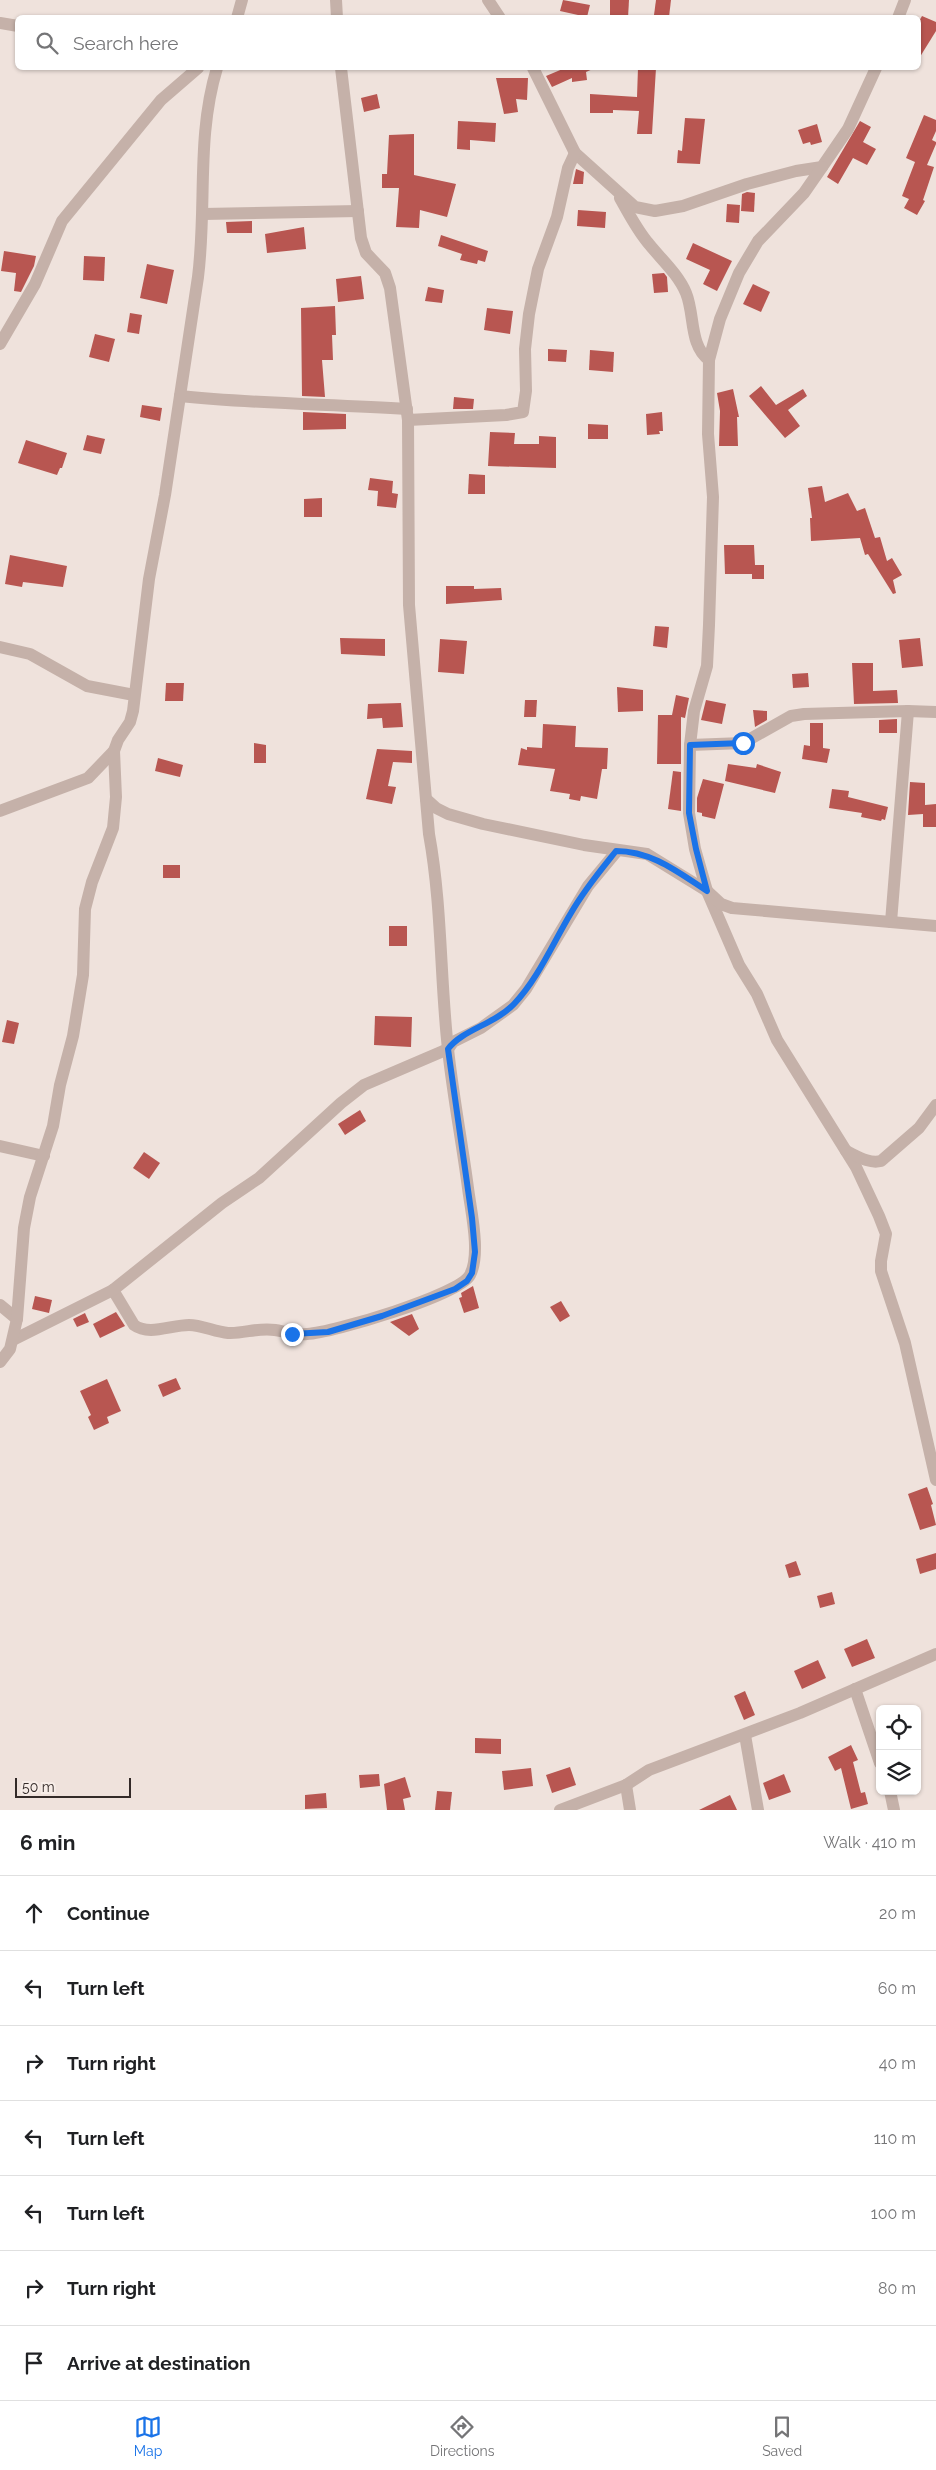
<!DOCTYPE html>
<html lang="en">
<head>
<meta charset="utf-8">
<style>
  body { margin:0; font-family:Raleway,sans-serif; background:#f6f6f6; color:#202124 }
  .controls { position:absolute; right:15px; bottom:15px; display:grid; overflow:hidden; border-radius:8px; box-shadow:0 1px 4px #0004 }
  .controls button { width:45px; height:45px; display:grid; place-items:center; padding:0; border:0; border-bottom:1px solid #e0e0e0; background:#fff; color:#202124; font:25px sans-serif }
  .scale { position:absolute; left:15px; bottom:12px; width:116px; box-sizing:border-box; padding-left:5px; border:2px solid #332a28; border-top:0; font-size:14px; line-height:18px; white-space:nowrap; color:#332a28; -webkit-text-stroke:4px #f7ede8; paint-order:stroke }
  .stop { position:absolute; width:15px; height:15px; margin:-11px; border:4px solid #1a73e8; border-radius:50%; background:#fff }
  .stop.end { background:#1a73e8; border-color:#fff; box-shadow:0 1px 5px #0008 }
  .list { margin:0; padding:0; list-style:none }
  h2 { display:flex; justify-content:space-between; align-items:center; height:65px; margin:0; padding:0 20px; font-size:21px }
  h2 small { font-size:16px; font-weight:400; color:#757577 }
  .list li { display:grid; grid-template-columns:32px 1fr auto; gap:15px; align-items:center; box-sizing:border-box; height:75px; padding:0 20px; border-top:1px solid #e0e0e0 }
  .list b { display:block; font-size:19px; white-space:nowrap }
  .list em { font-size:16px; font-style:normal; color:#757577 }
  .icon { flex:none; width:28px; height:28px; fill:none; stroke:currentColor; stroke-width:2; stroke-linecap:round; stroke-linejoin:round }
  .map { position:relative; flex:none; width:936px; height:1810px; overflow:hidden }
  .search { position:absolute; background:#fff; box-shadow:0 1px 4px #0004; left:15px; right:15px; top:15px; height:55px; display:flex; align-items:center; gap:12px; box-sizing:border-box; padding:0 18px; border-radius:8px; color:#757577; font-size:19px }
  .sheet { height:590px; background:#fff }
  nav { display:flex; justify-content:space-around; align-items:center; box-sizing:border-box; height:70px; border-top:1px solid #e0e0e0; background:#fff; font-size:14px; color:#757577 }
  nav a { display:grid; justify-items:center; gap:2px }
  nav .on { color:#1a73e8 }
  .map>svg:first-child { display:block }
</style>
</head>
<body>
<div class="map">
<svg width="936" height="1810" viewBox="0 0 936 1810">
  <rect width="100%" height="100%" fill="#efe2dc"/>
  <g fill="#b85651">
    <path d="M563,0L590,5L587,17L560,11Z"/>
    <path d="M610,0H629L628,18H610Z"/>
    <path d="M656,0H671L669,17L654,15Z"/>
    <path d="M922,16L936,22V31L918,60V23Z"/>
    <path d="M565,68H595L586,72L587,80L572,82V78L552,87L546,76Z"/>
    <path d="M638,68H656L652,134H637L639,111L613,110V113H590V94L637,97Z"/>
    <path d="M496,78H528L527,100L516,99L518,112L504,114Z"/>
    <path d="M377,94L380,108L364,112L361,98Z"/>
    <path d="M924,115L936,120V131L932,140L936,142V144L927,165L934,167L923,200L925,201L917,215L904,208L909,199L902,196L915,162L906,158Z"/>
    <path d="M685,118L705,119L700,164L677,163L678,150L682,151Z"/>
    <path d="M458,121L496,123L495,142L470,140V150L457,149Z"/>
    <path d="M860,121L871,127L863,142L876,149L867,165L853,158L838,184L827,177Z"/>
    <path d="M817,124L822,142L811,145L810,142L803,144L798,130Z"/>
    <path d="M414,134V175L456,184L447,217L420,210L419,228L396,227L399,188H382V174H387L389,135Z"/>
    <path d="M576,169L584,172L583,184H573Z"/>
    <path d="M747,192L755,193L754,212L741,211L742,194Z"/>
    <path d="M727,204L740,205L739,223L726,222Z"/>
    <path d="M578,210L606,212L605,228L577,226Z"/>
    <path d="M252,221V233H227L226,222Z"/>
    <path d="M304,227L306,249L267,253L265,234Z"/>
    <path d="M441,235L488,251L485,262L478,260L477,264L460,260L462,254L438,246Z"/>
    <path d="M693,243L732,261L717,291L703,284L710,270L686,259Z"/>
    <path d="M4,251L36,256L34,266L21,292L14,291L16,273L1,271Z"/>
    <path d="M84,256L105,257L104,281L83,280Z"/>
    <path d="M147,264L174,270L167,304L140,298Z"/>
    <path d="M664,273L667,277L668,292L654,293L652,274Z"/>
    <path d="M361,276L364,299L338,302L336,279Z"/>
    <path d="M753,284L770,292L761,312L743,304Z"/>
    <path d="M428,287L444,290L442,303L425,301Z"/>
    <path d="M335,306L336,335H332L333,360H322L325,397L302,396L301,308Z"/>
    <path d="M487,308L513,311L510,334L484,330Z"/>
    <path d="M130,313L142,315L139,334L127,332Z"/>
    <path d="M95,334L115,339L109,362L89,357Z"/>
    <path d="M548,349L567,350L566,362L548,361Z"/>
    <path d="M590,350L614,352L613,372L589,370Z"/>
    <path d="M761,386L776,405L803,389L807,396L788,410L800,426L785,438L749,396Z"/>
    <path d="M733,389L739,417H737L738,446H719L720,411L717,393Z"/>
    <path d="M454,397L474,399L473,409H453Z"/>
    <path d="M142,405L162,408L160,421L140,417Z"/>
    <path d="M303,412L346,414V429L303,430Z"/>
    <path d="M662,412L663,431H659L660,434L647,435L646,414Z"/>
    <path d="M588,424L608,425V439H588Z"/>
    <path d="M490,432L515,433L514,444H539V436L556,437V468L488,466Z"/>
    <path d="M87,435L105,439L101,454L83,450Z"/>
    <path d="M26,440L67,453L62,468H60L57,475L18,463Z"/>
    <path d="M469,474L485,475V494H468Z"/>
    <path d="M370,478L393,481L392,493L398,494L396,508L377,506L378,491L368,490Z"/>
    <path d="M822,486L825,502L848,493L857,511L865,508L875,538L880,537L887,561L892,558L902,575L893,580L896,593L893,594L868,554L865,555L860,538L811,541L810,518H812L808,488Z"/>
    <path d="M322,498V517H304V499Z"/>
    <path d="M724,545H754L755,565H764V579H752V574H725Z"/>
    <path d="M10,555L67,566L63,587L23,582L22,587L5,584Z"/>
    <path d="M446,586H474V589L501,588L502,600L446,604Z"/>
    <path d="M655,626L669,627L667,648L653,646Z"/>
    <path d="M340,638L385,639V656L341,654Z"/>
    <path d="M920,638L923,666L902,668L899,640Z"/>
    <path d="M440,639L467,641L464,674L438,672Z"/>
    <path d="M852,663H873V691L897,690L898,703L854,704Z"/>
    <path d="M808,673L809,687L793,688L792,674Z"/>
    <path d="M166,683H184L183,701H165Z"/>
    <path d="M617,687L643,690V711L618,712Z"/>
    <path d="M676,695L689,698L685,718L681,717V764H657L658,715H672Z"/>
    <path d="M525,700H537L536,717H524Z"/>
    <path d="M706,700L726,704L722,724L701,720Z"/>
    <path d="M401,703L403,727L383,728L382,718L367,719L368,704Z"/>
    <path d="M753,710L767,711V720L755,727Z"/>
    <path d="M897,719V733H879V720Z"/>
    <path d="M810,723H823V748L830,749L827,763L802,759L804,745L810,746Z"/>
    <path d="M543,724L576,726L575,747L608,748L607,769H602L597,799L581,796L580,801L569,799L570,794L550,791L555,769L518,765L521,748L527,750V747L542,748Z"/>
    <path d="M254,743L266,745V763H254Z"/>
    <path d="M377,749L412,751V763L393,762L388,786L396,787L392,804L366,799Z"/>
    <path d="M158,758L183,765L180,777L155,771Z"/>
    <path d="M728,764L756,768L757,764L781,772L775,793L725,781Z"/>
    <path d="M673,771L681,772V811L668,809Z"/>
    <path d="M703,779L724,784L715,819L702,816V813L697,812V798Z"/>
    <path d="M910,782L925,783V805L936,804V827H923V814L908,815Z"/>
    <path d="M832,789L849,791L848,797L888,807L885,820L882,819L881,821L861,817L862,813L829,808Z"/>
    <rect x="163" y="865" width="17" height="13"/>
    <rect x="389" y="926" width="18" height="20"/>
    <path d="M375,1016L412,1017L411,1047L374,1045Z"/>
    <path d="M7,1020L19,1023L14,1044L2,1042Z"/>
    <path d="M360,1110L366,1121L345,1135L338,1124Z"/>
    <path d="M144,1152L160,1163L149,1179L133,1168Z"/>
    <path d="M473,1286L479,1308L464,1313L459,1298L462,1297L461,1293Z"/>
    <path d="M35,1296L52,1300L49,1313L32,1309Z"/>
    <path d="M561,1301L570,1316L560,1322L550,1307Z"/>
    <path d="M116,1312L125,1326L100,1338L93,1324Z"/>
    <path d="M85,1313L89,1322L77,1327L73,1319Z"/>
    <path d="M412,1314L419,1329L409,1336L390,1322Z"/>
    <path d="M176,1378L181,1389L163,1397L158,1385Z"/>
    <path d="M107,1379L121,1411L107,1417L109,1423L94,1430L88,1417L91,1415L80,1391Z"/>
    <path d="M927,1487L933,1504L931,1505L936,1525L920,1530L908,1494Z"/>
    <path d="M936,1553V1569L920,1574L916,1559Z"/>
    <path d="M796,1561L801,1575L789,1578L785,1565Z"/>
    <path d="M832,1592L835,1604L820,1608L817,1596Z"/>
    <path d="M867,1639L875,1658L852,1667L844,1649Z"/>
    <path d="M818,1660L826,1678L802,1689L794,1671Z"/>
    <path d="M745,1691L755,1715L744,1720L734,1696Z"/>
    <path d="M475,1738L501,1739V1754L475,1753Z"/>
    <path d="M851,1745L858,1760L853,1762L861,1793L865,1792L868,1804L851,1809L841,1768L835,1771L828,1757Z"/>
    <path d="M570,1767L576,1785L552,1793L546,1775Z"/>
    <path d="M531,1768L533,1786L504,1790L502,1771Z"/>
    <path d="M379,1774L380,1786L360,1788L359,1775Z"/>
    <path d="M784,1774L791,1792L769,1800L763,1783Z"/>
    <path d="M405,1777L411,1797L403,1799L405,1810H387L384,1784Z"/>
    <path d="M437,1791L452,1792L450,1810H435Z"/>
    <path d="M326,1793L327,1808L305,1809V1795Z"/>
    <path d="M730,1795L737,1810H699Z"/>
  </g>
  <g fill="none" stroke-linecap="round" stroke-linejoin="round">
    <g stroke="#c5b1a9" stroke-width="12">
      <path d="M336,0L337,18"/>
      <path d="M488,0L500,18"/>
      <path d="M237,18L242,0"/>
      <path d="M898,18L905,0"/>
      <path d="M0,23L18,26"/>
      <path d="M533,68L575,153L635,207L655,211L683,206L747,184L796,171L822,167L848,129L876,68"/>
      <path d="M822,167L804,193L758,241L739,273L720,319L709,360L708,434L713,497L709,625L707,666L694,711L690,745L689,813L695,849L707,891L739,965L757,994L777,1040L856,1167L879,1216L886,1234L881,1261V1271L905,1343L936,1480"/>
      <path d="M620,198C629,214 637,230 649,244C661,259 678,274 686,293C695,315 689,345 709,360"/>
      <path d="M203,214L358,211"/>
      <path d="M0,344L35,284L62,221L161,100L198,68"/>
      <path d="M180,396C256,404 331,404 407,409"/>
      <path d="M408,420L506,415L523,412L526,391L525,349L529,314L538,269L557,217L568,168L575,153"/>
      <path d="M0,647L30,654L87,686L134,695"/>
      <path d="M690,745L743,743L791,716L804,714L908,711L936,712"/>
      <path d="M426,799L436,808L448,814L483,824L584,845L647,854L707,891L721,904L732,908L936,926"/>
      <path d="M0,811L88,778L114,751"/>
      <path d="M891,922L908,711"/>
      <path d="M0,1146L44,1156"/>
      <path d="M846,1151C857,1156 869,1164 881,1161L919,1128L936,1105"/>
      <path d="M113,1290L134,1325C149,1336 171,1325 189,1325C202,1325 215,1332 228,1333C244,1334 258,1327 275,1330C286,1332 296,1335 307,1334C332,1333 460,1295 470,1275C481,1254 471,1212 468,1188C462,1142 453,1096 448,1049C440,978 442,905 429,834L409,605L408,420L390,288L385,273L366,253L361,238L341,68"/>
      <path d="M0,1305L17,1319"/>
      <path d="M13,1340L113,1290L222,1203L259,1178L341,1103L364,1085L448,1049L453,1042L481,1028L513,1005L526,989L588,886L617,851"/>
      <path d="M0,1362L10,1349L17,1319L24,1228L30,1197L53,1126L60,1085L73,1036L83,975L85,909L92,882L113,828L116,797L114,751L118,740L130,722L133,711L149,579L165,495L198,277C207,206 196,137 217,68"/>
      <path d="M855,1689L880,1763"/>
      <path d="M745,1735L758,1810"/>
      <path d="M626,1785L630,1810"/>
      <path d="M890,1791L894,1810"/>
      <path d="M560,1810L626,1785L649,1770L800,1713L936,1654"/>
    </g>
  </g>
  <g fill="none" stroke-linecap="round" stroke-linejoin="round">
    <path stroke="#1a73e8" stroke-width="6" d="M292,1334L328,1332L382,1316L455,1289L467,1281L472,1273L475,1252L472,1218L448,1049C462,1030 495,1024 514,1004C538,979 553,943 571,913C584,890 600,871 616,851C652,851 679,873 707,891L696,849L689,813L690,745L743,743"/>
  </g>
</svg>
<div class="controls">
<button><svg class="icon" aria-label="locate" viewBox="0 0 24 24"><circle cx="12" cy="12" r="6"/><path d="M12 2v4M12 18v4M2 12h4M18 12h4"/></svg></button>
<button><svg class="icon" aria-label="layers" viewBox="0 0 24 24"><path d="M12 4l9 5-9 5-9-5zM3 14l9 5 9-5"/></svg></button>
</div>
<div class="scale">50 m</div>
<div class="stop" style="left:743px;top:743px"></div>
<div class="stop end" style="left:292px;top:1334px"></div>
<div class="search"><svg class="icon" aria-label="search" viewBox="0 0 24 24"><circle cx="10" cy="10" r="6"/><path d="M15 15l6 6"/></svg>Search here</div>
</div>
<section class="sheet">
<h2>6 min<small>Walk · 410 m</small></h2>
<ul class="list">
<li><svg class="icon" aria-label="ahead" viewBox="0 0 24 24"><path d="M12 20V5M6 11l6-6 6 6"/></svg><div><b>Continue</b></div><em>20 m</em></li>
<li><svg class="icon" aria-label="left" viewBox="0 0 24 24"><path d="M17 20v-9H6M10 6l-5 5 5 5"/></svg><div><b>Turn left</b></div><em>60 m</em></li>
<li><svg class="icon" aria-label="right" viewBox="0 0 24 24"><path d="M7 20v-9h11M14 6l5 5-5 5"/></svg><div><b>Turn right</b></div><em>40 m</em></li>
<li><svg class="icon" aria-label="left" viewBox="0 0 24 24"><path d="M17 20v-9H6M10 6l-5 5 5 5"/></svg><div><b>Turn left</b></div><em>110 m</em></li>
<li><svg class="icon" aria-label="left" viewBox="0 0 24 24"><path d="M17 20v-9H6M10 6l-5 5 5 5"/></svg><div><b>Turn left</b></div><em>100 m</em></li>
<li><svg class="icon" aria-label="right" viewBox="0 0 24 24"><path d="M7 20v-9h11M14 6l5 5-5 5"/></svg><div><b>Turn right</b></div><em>80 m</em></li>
<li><svg class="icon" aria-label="arrive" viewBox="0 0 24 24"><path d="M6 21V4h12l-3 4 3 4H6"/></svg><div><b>Arrive at destination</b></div></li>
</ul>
</section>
<nav>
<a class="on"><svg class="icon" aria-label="map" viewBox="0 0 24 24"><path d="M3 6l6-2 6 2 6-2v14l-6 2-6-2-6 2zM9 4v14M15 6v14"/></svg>Map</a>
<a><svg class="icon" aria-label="directions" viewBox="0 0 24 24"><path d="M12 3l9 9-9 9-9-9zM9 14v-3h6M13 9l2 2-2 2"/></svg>Directions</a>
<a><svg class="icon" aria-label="saved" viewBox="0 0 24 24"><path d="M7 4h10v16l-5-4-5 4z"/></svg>Saved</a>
</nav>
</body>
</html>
